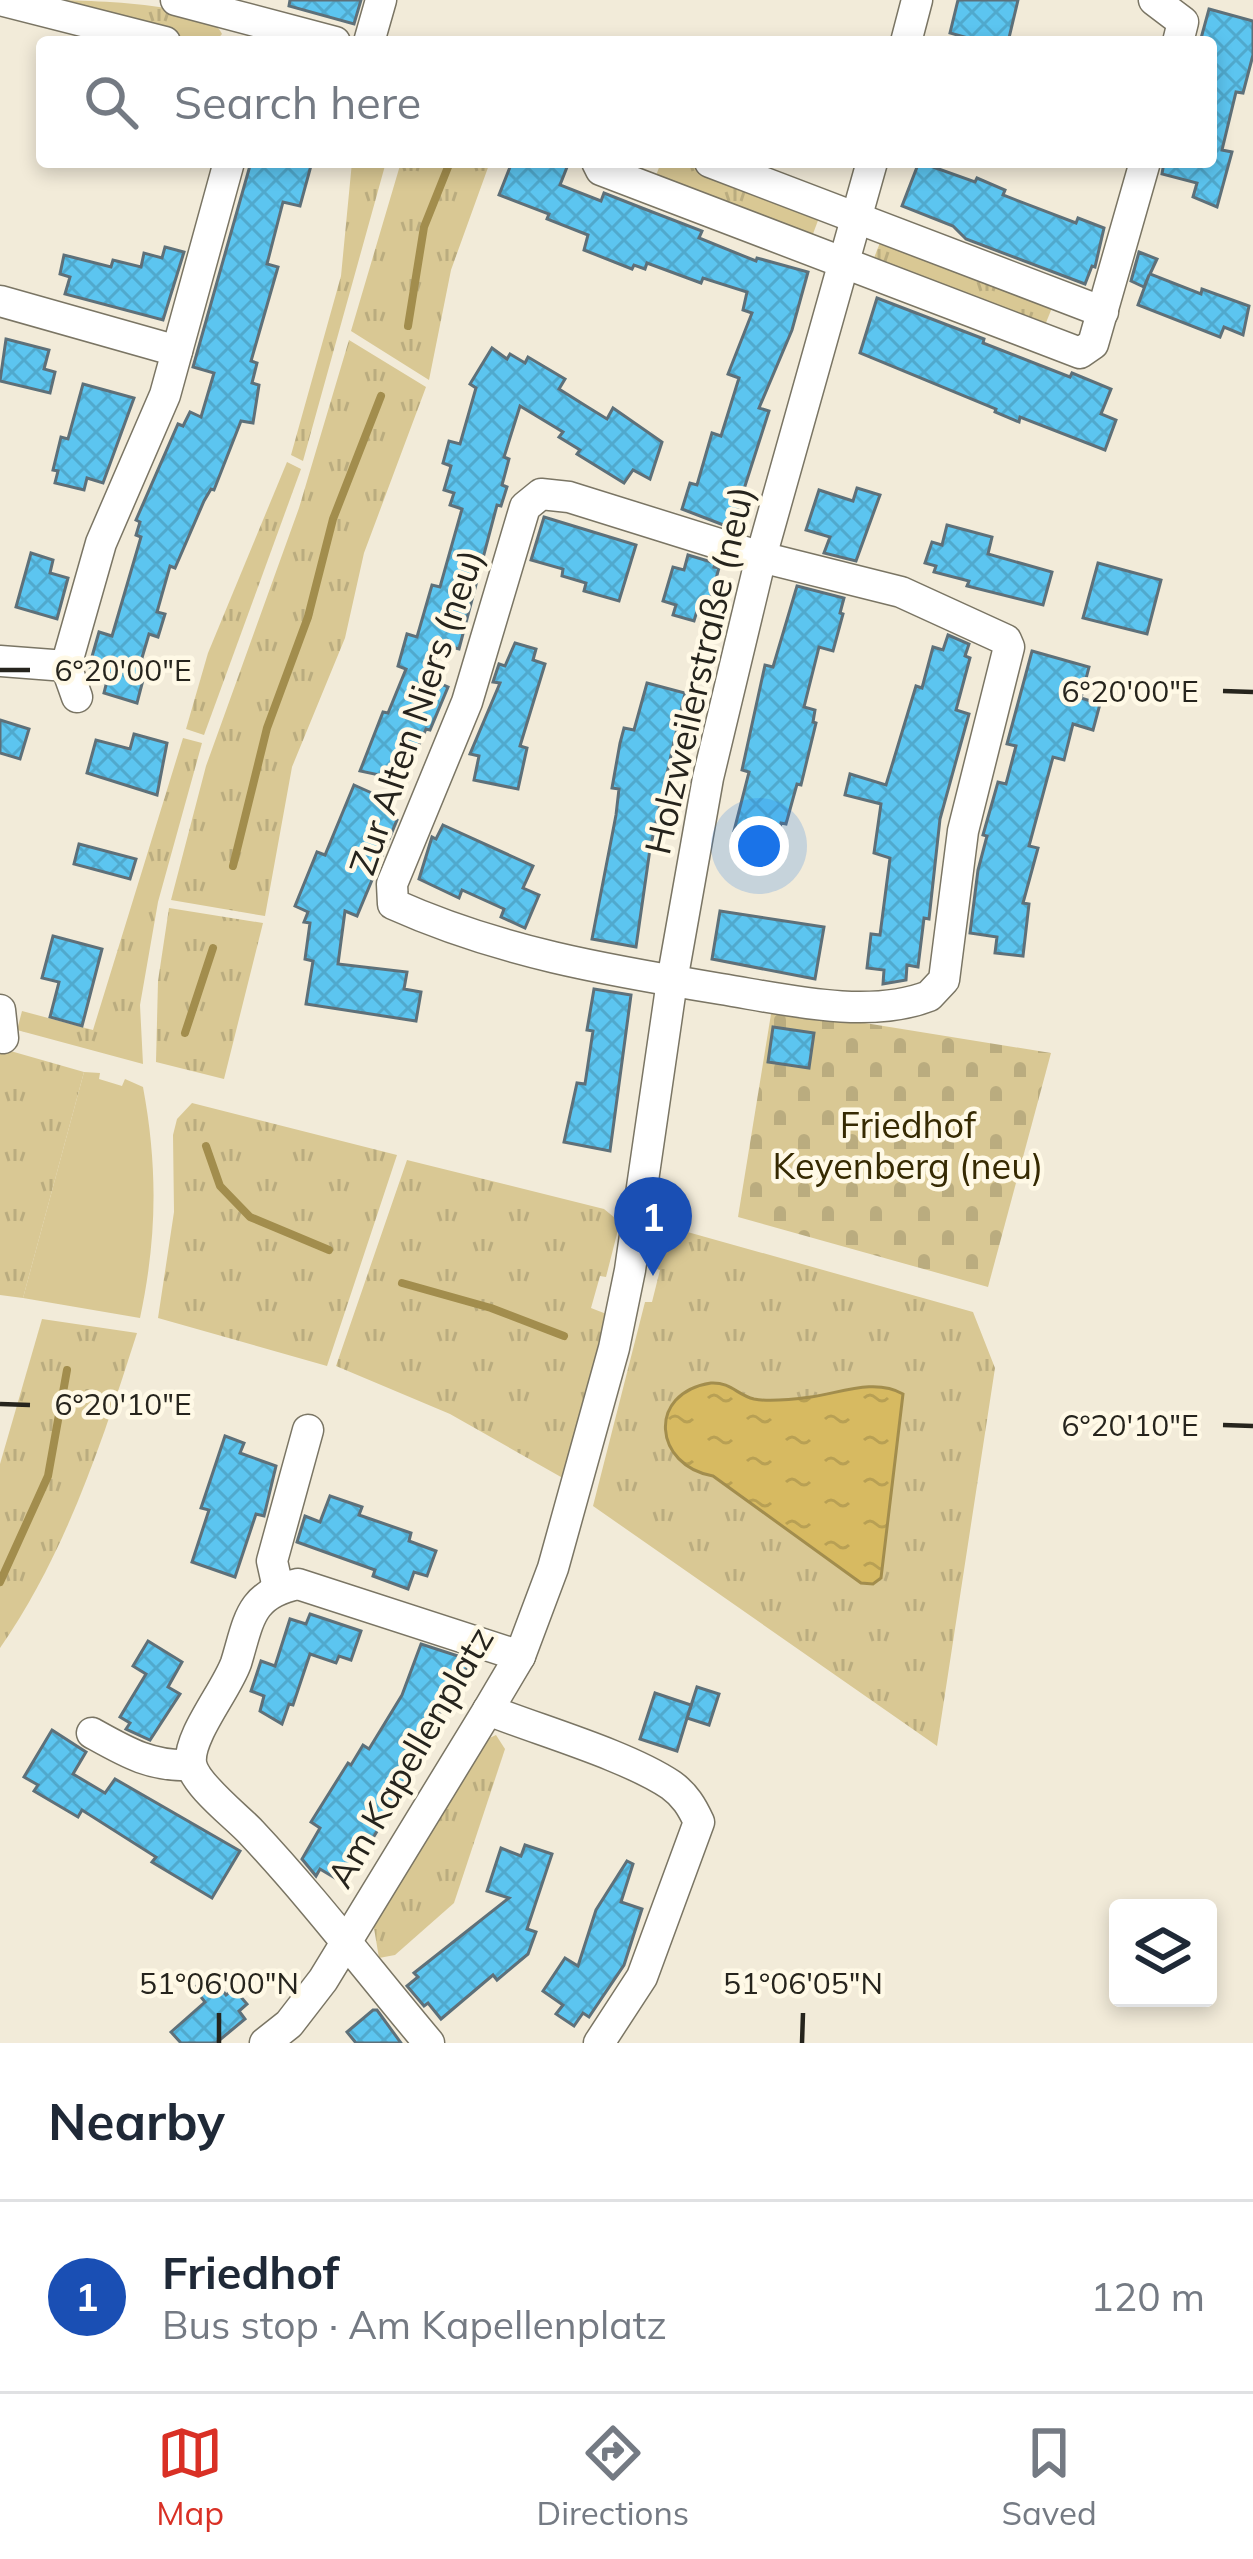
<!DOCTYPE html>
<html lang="en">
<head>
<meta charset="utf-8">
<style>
  body { margin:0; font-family:Mulish,sans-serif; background:#f6f6f7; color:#1f2937 }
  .controls { position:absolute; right:36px; bottom:36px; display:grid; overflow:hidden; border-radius:12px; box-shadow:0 6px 18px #0003 }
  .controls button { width:108px; height:108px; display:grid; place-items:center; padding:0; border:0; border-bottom:3px solid #e0e1e3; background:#fff; color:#1f2937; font:60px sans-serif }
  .you { position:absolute; left:759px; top:846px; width:42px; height:42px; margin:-30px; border:9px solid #fff; border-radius:50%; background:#1a73e8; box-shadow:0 0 0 18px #1a73e833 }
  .badge { display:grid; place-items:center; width:78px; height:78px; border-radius:50%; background:#d93025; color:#fff; font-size:39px; font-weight:700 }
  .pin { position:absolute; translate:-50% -99px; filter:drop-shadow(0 3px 6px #0008) }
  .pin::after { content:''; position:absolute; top:63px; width:42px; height:36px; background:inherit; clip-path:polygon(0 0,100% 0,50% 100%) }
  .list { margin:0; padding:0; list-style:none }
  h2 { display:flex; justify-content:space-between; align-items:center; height:156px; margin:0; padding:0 48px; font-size:51px }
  h2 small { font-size:39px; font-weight:400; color:#747a83 }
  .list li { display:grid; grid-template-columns:78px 1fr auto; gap:36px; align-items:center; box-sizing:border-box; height:192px; padding:0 48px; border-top:3px solid #e0e1e3 }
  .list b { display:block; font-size:45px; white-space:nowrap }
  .list p { margin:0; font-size:39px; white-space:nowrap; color:#747a83 }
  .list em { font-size:39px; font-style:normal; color:#747a83 }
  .icon { flex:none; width:66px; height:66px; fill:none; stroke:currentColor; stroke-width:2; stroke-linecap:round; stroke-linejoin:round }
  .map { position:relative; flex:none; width:1253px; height:2043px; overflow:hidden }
  .search { position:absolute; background:#fff; box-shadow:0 6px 18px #0003; left:36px; right:36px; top:36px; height:132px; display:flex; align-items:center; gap:30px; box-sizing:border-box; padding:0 42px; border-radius:12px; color:#747a83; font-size:45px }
  .sheet { height:348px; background:#fff }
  nav { display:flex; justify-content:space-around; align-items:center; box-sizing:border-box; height:168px; border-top:3px solid #e0e1e3; background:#fff; font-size:33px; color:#747a83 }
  nav a { display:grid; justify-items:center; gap:6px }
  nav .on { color:#d93025 }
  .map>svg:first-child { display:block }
</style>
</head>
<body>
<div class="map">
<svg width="1253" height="2043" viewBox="0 0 1253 2043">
  <defs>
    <pattern id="grass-tufts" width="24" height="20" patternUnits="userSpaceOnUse" patternTransform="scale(3)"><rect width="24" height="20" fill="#d9c894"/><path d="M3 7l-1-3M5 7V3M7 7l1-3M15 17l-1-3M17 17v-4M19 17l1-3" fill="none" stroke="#baac7f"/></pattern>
    <pattern id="cemetery-stones" width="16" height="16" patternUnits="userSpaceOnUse" patternTransform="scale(3)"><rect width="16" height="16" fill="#d9c894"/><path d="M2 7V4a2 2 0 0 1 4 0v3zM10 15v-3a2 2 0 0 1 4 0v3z" fill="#baac7f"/></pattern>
    <pattern id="water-ripples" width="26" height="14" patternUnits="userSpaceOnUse" patternTransform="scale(3)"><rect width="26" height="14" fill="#d7ba61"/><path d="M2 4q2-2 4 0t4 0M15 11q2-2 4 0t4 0" fill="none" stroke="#b8a054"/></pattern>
    <pattern id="building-cross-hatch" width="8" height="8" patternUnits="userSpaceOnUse" patternTransform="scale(3)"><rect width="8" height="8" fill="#5cc5f0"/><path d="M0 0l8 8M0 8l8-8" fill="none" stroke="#50a9cd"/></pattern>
  </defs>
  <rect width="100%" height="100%" fill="#f2ebd9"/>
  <g fill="url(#grass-tufts)">
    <path d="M32,0C72,0 208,0 222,34L215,42H192Z"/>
    <path d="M352,162H386L303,461L291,455L341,276Z"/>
    <path d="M401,162H490L451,270L429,380L351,331Z"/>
    <path d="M661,162H685L820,215L810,242L654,181Z"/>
    <path d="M883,235L1054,303L1043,330L872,263Z"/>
    <path d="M349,340L426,387L364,553L345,638L292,767L265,916L171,900L206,766L299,508Z"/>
    <path d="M287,462L301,469L204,735L186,729L208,653Z"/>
    <path d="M183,738L202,743L158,902L140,1005L143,1064L17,1030L22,1011L93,1030Z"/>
    <path d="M169,908L263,923L224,1079L156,1062L158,981Z"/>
    <path d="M0,1048L84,1072L23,1298L0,1295Z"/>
    <path d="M192,1103L397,1155L327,1366L158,1318L174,1212L173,1135L177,1119Z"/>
    <path d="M407,1160L604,1209L620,1222L606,1277L600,1276L591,1308L609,1315L568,1481L450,1414L336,1366Z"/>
    <path d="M659,1224L973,1312L995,1368L937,1746L593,1506L645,1302H652L660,1270L651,1267Z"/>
    <path d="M42,1319L137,1333C102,1442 66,1553 0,1648V1464Z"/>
    <path d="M496,1735L505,1749L454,1903L395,1955L379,1958L373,1922L481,1742Z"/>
  </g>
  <path fill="url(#cemetery-stones)" d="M772,1008L1051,1053L988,1287L738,1217Z"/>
  <path fill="#d9c894" d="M84,1072L100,1073L99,1079L122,1086L125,1079L143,1087C158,1168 157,1238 140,1318L23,1298Z"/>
  <path fill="url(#water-ripples)" stroke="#a28d4d" stroke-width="3" d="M711,1383C731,1382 737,1395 754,1399C769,1402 796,1399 811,1397C840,1393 875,1378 903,1394L881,1578L873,1584L861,1583L713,1476C654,1466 646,1393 711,1383Z"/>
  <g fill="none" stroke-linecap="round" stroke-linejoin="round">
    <g stroke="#a28d4d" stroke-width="8">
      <path d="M408,326L424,227L450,162"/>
      <path d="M233,866L267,728L308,617L333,519L381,396"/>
      <path d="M185,1033L213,948"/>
      <path d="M206,1146L220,1186L250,1217L329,1250"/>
      <path d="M402,1283L491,1308L564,1336"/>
      <path d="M0,1582L48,1476L67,1370"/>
    </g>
  </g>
  <g fill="url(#building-cross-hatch)" stroke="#5e7079" stroke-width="3">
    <path d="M290,0H361L354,24L289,6Z"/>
    <path d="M958,0H1018L1008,42H982L950,33Z"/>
    <path d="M1209,9L1253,21V55L1243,93L1236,92L1222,150L1232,152L1217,207L1193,197L1197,183L1162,174L1164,162H1211V42H1200Z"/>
    <path d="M251,162H312L300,206L283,202L267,264L278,267L251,361L257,363L252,383L259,385L253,423L241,421L214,490L211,489L204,501L175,568L170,566L157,612L165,614L158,637L149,634L136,678L143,680L137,703L104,693L109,673L89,667L99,632L112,636L141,537L136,535L140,522L136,520L178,424L183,426L190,412L201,417L214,373L193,367Z"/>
    <path d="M512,162H569L560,185L601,201L604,193L642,208L702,231L699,238L756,261L757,258L808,272L792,330L759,408L769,411L736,514L730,512L726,526L682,509L690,483L697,485L712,433L721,436L739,378L728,374L752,313L743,310L747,292L703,278L701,283L647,263L645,269L634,265L632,269L584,250L588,235L547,219L549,214L499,195Z"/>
    <path d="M919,162L975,182L977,178L1005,190L1003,195L1076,223L1078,218L1104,228L1095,267L1092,266L1085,284L966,239L953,226L902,206Z"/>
    <path d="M165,247L184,252L163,320L65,294L70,277L60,274L64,255L111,267L113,260L141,267L144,253L162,258Z"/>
    <path d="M1139,252L1157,259L1150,274L1201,294L1202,289L1249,306L1243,335L1224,327L1220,337L1138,305L1149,275L1144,287L1131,281Z"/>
    <path d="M877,298L984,339L983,343L1070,377L1072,373L1111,389L1101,414L1116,420L1105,450L1020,417L1019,422L995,412L996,409L860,353Z"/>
    <path d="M6,339L49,350L44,369L55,372L50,393L0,381Z"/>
    <path d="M492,348L507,359L510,354L525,363L528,357L565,379L559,389L586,406L607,419L613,408L662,442L650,479L633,470L624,483L577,454L580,450L559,437L563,432L520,406L504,457L509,459L502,485L507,487L501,506L497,505L459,649L439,644L430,679L448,687L430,730L426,729L403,780L360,771L383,712L388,713L406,669L398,666L407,634L417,637L432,585L440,587L462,509L450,505L454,493L444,490L451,466L443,463L449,441L460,444L476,388L470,384Z"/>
    <path d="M83,384L134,398L103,483L87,478L84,490L55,483L58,471L53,470L61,437L68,439Z"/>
    <path d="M857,488L880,495L856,561L824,553L830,537L806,530L819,490L853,501Z"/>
    <path d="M544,517L636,545L619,601L584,591L586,583L562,576L563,569L531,560Z"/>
    <path d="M947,525L992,537L988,554L1052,572L1043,605L967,586L969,581L934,572L936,566L925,563L932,542L942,545Z"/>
    <path d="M31,553L53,560L50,573L68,578L57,619L16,607Z"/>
    <path d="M688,555L715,563L714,567L719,568L706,614L697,611L694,621L673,615L676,605L663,601L673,567L684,570Z"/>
    <path d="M1098,563L1161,580L1147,634L1083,618Z"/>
    <path d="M797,586L844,598L840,613L843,614L833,651L819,647L804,707L815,710L813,722L816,723L801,785L797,784L786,824L781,823L777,841L734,831L749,772L742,770L765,665L773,667Z"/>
    <path d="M948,635L969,644L965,656L970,658L956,710L969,714L940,819L929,919L924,918L918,967L907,965L906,980L883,984L884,970L867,968L871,934L880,935L890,858L874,853L881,804L845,795L850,774L886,785L916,686L922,688L933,647L943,650Z"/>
    <path d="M515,643L536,649L533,660L545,664L520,746L527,748L518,789L474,780L479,756L470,754L500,683L493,682L499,664L505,666Z"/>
    <path d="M1032,651L1089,667L1081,698L1100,704L1093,730L1073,724L1064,760L1053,757L1029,846L1038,848L1023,903L1029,904L1023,956L995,953L997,937L970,933L978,870L987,836L983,835L998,782L1006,784L1016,746L1007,744Z"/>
    <path d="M647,683L685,693L650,849L636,947L592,939L616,815L619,789L612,788L620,743L624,728L634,730Z"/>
    <path d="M0,720L29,729L20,759L0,753Z"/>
    <path d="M134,734L167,743L157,795L87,773L96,740L130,749Z"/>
    <path d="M354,785L394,803L389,814L397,820L357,916L345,911L338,964L407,972L404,989L421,992L416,1021L306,1004L313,961L305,959L310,923L304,922L308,912L295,906L317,852L325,855Z"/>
    <path d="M443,825L533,866L523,888L539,895L525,928L501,917L504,909L462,890L459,898L419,879L432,837L436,839Z"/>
    <path d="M79,844L136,859L130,879L74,864Z"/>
    <path d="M720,911L824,927L815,979L712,959Z"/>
    <path d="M53,936L102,949L82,1026L50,1017L59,982L42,978Z"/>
    <path d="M594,989L631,995L610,1151L564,1142L577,1083L585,1084L593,1031L587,1030Z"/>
    <path d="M773,1027L814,1033L809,1068L768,1062Z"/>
    <path d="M225,1436L244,1443L240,1453L276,1466L264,1516L256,1514L235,1577L192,1562L209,1510L201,1508Z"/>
    <path d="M330,1496L362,1507L359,1515L411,1533L409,1541L436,1551L427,1576L414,1572L408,1589L373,1576L375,1570L297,1542L305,1516L320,1522Z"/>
    <path d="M310,1614L361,1631L351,1660L339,1656L336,1663L310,1654L293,1705L289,1704L282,1724L260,1711L264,1696L251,1691L261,1661L275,1666L290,1619L306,1624Z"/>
    <path d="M148,1641L182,1662L168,1687L180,1694L150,1740L126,1729L130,1723L120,1717L146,1674L133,1666Z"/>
    <path d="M421,1644L461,1657L459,1663L467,1666L459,1688L450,1685L434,1729L438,1731L345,1884L320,1869L316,1876L302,1859L320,1828L311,1822L348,1763L351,1765L363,1745L369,1749L402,1695Z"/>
    <path d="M697,1687L719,1694L709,1725L687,1718Z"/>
    <path d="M655,1693L691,1705L677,1751L640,1739Z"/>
    <path d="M52,1730L86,1752L73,1774L105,1793L115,1779L240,1851L212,1898L152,1862L156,1857L82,1810L78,1817L34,1791L38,1785L24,1777Z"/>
    <path d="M525,1845L552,1854L527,1929L536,1932L528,1954L497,1980L493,1975L441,2019L428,2003L424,2006L407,1986L418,1977L414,1973L509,1898L487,1891L501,1848L521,1856Z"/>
    <path d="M627,1861L633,1864L621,1902L642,1909L624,1965L589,2017L583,2013L574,2026L556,2014L563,2005L543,1991L565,1958L578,1966L596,1910Z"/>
    <path d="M210,1975L226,1995L234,1989L247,2004L239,2011L245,2019L216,2043H181L171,2032L205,2002L194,1988Z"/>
    <path d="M373,2010H377L401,2043H356L347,2032Z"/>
  </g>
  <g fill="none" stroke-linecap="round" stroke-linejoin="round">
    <g stroke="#7a7564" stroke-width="33">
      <g id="minor">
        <path d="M0,0L165,42"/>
        <path d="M176,0L335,42"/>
        <path d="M1154,0L1183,22L1178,42"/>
        <path d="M369,42L381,0"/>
        <path d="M906,42L917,0"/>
        <path d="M597,162L601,170L1080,353L1093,344L1145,162"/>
        <path d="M710,162L1103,312"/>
        <path d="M0,301L177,351"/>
        <path d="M541,494L569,497L761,557L901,592L1006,640L1009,647L963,831L944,980L929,996C868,1020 783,999 721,989C606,970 500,952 393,904L392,884L467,702L525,507Z"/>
        <path d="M0,661L66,666L101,543L165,395L229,162"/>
        <path d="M66,666L77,697"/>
        <path d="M0,1010L3,1038"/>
        <path d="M278,1588L272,1561L308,1430"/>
        <path d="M488,1710C541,1731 626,1755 671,1785C685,1795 692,1807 699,1822L642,1977L599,2043"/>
        <path d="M92,1733C126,1752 151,1767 191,1765"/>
        <path d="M265,2043L289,2024L323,1980L488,1710L520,1656L553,1568L614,1348L630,1270L672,981L708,778L761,557L872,162"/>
        <path d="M429,2043C370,1973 314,1899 251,1832C236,1816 194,1784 191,1763C188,1736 226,1691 236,1663C249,1621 249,1594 298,1584L520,1656"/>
      </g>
    </g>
    <use href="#minor" stroke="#fff" stroke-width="30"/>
  </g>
  <path fill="none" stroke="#26241d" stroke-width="4.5" d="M0,670H30M1223,691L1253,692M0,1404L30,1405M1223,1425L1253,1426M219,2043V2013M802,2043L803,2013"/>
  <g text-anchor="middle" stroke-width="9" stroke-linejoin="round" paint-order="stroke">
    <g font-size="36" fill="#26241d" stroke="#fff9e6">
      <text transform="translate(699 670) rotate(-77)" y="13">Holzweilerstraße (neu)</text>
      <text transform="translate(416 712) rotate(-71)" y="13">Zur Alten Niers (neu)</text>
      <text transform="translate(410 1757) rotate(-60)" y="13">Am Kapellenplatz</text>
    </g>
    <g font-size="36" fill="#362a02" stroke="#fff9e6">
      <text x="908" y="1138">Friedhof<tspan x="908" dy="41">Keyenberg (neu)</tspan></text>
    </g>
  </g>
  <g font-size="30" text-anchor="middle" fill="#26241d" stroke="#fff9e6" stroke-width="9" stroke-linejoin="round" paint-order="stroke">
    <text x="123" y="681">6°20'00"E</text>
    <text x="1130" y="702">6°20'00"E</text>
    <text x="123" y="1415">6°20'10"E</text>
    <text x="1130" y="1436">6°20'10"E</text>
    <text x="219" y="1994">51°06'00"N</text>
    <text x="803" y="1994">51°06'05"N</text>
  </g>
</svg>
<div class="controls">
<button><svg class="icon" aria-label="layers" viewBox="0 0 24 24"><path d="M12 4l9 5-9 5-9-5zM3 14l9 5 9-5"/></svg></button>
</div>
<div class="you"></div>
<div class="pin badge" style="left:653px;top:1276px;background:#1a4fb4">1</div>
<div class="search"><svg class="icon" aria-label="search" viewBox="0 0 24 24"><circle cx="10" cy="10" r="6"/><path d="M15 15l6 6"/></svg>Search here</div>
</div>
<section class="sheet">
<h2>Nearby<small></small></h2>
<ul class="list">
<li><span class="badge" style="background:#1a4fb4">1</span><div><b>Friedhof</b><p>Bus stop · Am Kapellenplatz</p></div><em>120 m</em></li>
</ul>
</section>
<nav>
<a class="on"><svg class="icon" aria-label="map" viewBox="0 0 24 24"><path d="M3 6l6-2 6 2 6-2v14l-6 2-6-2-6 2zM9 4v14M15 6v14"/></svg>Map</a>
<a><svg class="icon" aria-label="directions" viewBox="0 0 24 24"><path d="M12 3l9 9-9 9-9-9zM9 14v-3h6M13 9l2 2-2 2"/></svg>Directions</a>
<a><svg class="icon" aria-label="saved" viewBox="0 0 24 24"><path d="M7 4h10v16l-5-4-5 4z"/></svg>Saved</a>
</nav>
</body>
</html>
